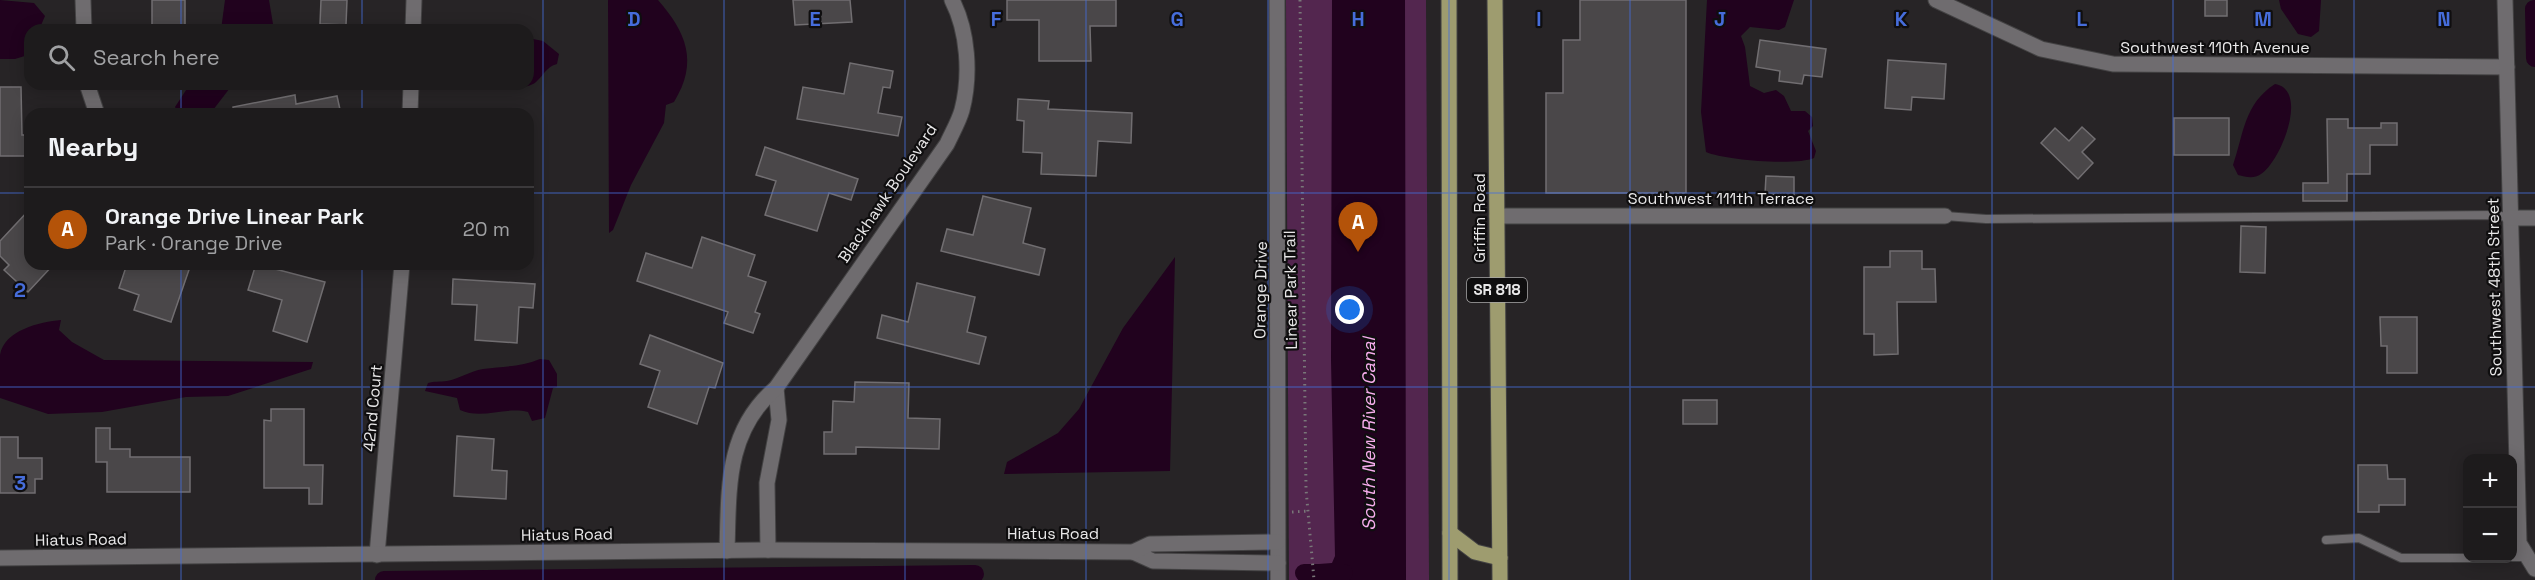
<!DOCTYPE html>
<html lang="en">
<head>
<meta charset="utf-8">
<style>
  body { margin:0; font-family:"Space Grotesk",sans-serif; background:#252425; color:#f1f3f6 }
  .controls { position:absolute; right:18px; bottom:18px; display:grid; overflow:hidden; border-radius:12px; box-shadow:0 3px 15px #0003 }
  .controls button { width:54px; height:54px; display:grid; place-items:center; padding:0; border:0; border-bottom:2px solid #3b393b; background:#1d1b1c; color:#f1f3f6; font:30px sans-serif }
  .you { position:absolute; left:1350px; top:310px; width:21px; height:21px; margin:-15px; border:4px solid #fff; border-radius:50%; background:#1a73e8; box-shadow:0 0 0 9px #1a73e833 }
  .badge { display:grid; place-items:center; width:39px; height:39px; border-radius:50%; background:#b45309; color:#fff; font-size:20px; font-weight:700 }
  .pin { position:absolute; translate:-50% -50px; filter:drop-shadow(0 2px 3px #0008) }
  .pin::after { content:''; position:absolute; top:32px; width:21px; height:18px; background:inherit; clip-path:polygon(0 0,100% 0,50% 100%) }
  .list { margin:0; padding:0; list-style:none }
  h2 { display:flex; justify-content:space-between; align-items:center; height:78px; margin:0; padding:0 24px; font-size:26px }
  h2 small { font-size:20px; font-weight:400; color:#a0a1a3 }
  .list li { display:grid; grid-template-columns:39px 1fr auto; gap:18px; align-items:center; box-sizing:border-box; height:84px; padding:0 24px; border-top:2px solid #3b393b }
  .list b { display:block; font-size:22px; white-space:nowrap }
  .list p { margin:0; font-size:20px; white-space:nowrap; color:#a0a1a3 }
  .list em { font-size:20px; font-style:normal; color:#a0a1a3 }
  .icon { flex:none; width:33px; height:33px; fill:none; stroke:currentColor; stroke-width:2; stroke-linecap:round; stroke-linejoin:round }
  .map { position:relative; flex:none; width:2535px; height:580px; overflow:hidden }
  .search { position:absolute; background:#1d1b1c; box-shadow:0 3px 15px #0003; left:24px; top:24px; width:510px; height:66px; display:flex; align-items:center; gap:15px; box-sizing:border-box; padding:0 21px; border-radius:18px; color:#a0a1a3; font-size:22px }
  .panel { position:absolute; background:#1d1b1c; box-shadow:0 3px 15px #0003; left:24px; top:108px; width:510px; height:162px; border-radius:18px }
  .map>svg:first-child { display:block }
</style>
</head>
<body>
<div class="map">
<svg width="2535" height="580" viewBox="0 0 2535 580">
  <rect width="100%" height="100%" fill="#272426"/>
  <g fill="#53264f">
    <path d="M1286,0H1426L1429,580H1289Z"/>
    <path d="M868,575V580H544Z"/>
  </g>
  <g fill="#21021e">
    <path d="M0,0L34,3L45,16L39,30H30L28,55L15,59H0Z"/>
    <path d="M225,0H269L274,30H221Z"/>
    <path d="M608,0H658C686,32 699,62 674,102L666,105L664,123L631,185L613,230L609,233Z"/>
    <path d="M1332,0H1405L1406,580H1319V564L1332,563L1335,556L1331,360Z"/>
    <path d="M1707,0H1794L1785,27L1779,30L1750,27L1741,36L1745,47L1750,86L1764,93L1776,90L1784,96L1791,111H1805L1812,117L1813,126L1808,131L1816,151L1814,158C1796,166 1724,160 1706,152L1701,112Z"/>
    <path d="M2279,0H2321L2319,31L2311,37L2298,34L2281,9Z"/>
    <path d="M528,38L543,41L559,54L557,64C546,67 544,75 536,82C524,92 496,85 481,84H528Z"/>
    <path d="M190,84H233L210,114H179L175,107Z"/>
    <path d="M2275,84C2310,90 2280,162 2261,174C2254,179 2246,177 2238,175L2233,165C2244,133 2244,104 2275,84Z"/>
    <path d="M1175,257L1170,471L1004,474L1007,462L1058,433L1079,409L1123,328Z"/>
    <path d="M61,320L59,330L72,342L104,360L313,362L311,369L228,396L186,397L102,412L48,414L0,398C0,384 0,369 0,355C4,330 40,322 61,320Z"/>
    <path d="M540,359L549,360L557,374V387L553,388L545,418L532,421L528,412C506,406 482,420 460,410L457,398L425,391L428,383C434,381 440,382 447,381C459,379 470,371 483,369C504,366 521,367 540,359Z"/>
  </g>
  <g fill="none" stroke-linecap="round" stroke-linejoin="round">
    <g stroke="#21021e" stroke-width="18">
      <path d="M2534,9L2535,58"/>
      <path d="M1304,573H1344"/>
      <path d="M384,580L975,574"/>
    </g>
  </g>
  <g fill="#4a4749" stroke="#716e71" stroke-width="1.5">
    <rect x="152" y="0" width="33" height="30"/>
    <path d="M321,0H347L346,25L320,24Z"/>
    <path d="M793,0H850L852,22L795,25Z"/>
    <path d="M1007,0H1116V26H1090L1091,61H1039V20H1007Z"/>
    <path d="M1580,0H1686V193H1546V93H1563V40H1580Z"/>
    <rect x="2205" y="0" width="22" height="16"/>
    <path d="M1760,40L1826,49L1822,77L1804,75L1802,84L1779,81L1780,71L1756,67Z"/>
    <path d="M1888,60L1946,64L1944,99L1912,97L1911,110L1885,108Z"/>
    <path d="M850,63L893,71L890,88L883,87L878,113L902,117L898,136L797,119L803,87L844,94Z"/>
    <path d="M0,87H21L22,135H27V156H0Z"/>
    <path d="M295,95L296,104L337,96L341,114H234L233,107Z"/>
    <path d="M1018,99L1049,101L1048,109L1132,113L1131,143L1098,141L1096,176L1041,174L1042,153L1023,152L1024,121L1017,120Z"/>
    <rect x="2174" y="118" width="55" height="37"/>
    <path d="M2327,119H2348V128H2381V123H2397V145H2370V174H2347V201H2303V183H2328Z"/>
    <path d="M2082,127L2095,139L2082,152L2093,163L2078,179L2041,143L2055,128L2069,141Z"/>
    <path d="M765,147L858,179L851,200L829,193L817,231L765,215L776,181L756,175Z"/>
    <path d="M1766,176L1794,177V195L1765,194Z"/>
    <path d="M983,196L1031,208L1023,243L1045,249L1039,275L941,251L947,229L973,235Z"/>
    <path d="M30,209V264H54L28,292L4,270L9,265L0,256V241Z"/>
    <path d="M2241,226L2266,227L2265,273L2240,272Z"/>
    <path d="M702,237L755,255L748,276L766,282L755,312L760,314L753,333L724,323L728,312L637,281L646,253L692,268Z"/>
    <path d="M1890,251H1922V269H1935L1936,302H1897L1898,354L1874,355V334H1864V267H1890Z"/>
    <path d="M127,264H191L171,322L134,310L139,295L119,288Z"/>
    <path d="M256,264L325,282L307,342L273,331L282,300L248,290Z"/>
    <path d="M453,279L535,284L533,308L519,307L517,343L475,340L477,305L452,304Z"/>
    <path d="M917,283L975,297L967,332L986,337L979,364L877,338L882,315L908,322Z"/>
    <path d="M2380,317H2417V373H2387V346H2381Z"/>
    <path d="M650,335L723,363L715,388L709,387L697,424L648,407L660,371L640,364Z"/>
    <path d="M855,382L909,383L908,418L940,419L939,449L856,447V454H824V432H832L833,401L854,402Z"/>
    <rect x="1683" y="400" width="34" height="24"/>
    <path d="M271,409H304V465H323L322,504H309V488H264V420L271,421Z"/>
    <path d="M96,428H110V449H130V457H190V492H107V462H96Z"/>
    <path d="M457,436L494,439L492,470L507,471L506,499L454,496Z"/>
    <path d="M0,437H18V458H42V479H35V493H0Z"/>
    <path d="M2358,465H2387L2388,479H2405V505H2379V512H2358Z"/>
  </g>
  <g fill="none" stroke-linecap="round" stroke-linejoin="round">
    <g stroke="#434243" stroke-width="10">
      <g id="lane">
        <path d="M1945,216L1986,219L2496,215L2510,218"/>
        <path d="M2326,540L2359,538L2401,558H2507"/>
        <path d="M2512,557H2527"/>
      </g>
    </g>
    <g stroke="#434243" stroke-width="17">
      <g id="street">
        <path d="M83,0L84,30"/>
        <path d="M1936,0L2041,49L2113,64L2507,67"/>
        <path d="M2505,0L2519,543L2535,569"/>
        <path d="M413,30L414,0"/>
        <path d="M87,84L97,114"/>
        <path d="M410,114L411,84"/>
        <path d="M1497,216H1945"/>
        <path d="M2510,218H2535"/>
        <path d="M768,550L767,483L779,420L776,388"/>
        <path d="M727,551C729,490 725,431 776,388L947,144C952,133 959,121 962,110C971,75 968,31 952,0"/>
        <path d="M377,555L402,264"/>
      </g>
    </g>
    <g stroke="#434243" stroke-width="17">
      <g id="secondary">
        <path d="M1277,0L1278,580"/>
        <path d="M1133,552L1153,561L1278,563"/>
        <path d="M0,558L768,550L1133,552L1150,544L1277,542"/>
      </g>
    </g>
    <g stroke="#434243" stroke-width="17">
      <g id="primary">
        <path d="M1449,0L1450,580"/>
        <path d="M1495,0L1500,580"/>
        <path d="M1450,533L1475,552L1500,558"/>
      </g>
    </g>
    <g stroke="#797779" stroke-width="3" stroke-dasharray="1.5 4.5" stroke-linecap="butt">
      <path d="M1300,0L1306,489L1314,580"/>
      <path d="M1292,512L1308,511"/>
    </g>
    <use href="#lane" stroke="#6f6c6f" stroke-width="8"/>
    <use href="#street" stroke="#6f6c6f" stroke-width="15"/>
    <use href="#secondary" stroke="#6f6c6f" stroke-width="15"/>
    <use href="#primary" stroke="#9e9c6f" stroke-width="15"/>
  </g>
  <path fill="none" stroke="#466ddb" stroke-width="1.5" stroke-opacity="0.55" d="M181,0V30M362,0V30M543,0V580M724,0V580M905,0V580M1086,0V580M1268,0V580M1449,0V580M1630,0V580M1811,0V580M1992,0V580M2173,0V580M2354,0V580M181,84V114M362,84V114M0,193H30M528,193H2535M181,264V580M362,264V580M0,387H2535"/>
  <g text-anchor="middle" stroke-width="4.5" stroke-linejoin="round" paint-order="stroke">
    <rect fill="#0f0e0f" stroke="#a8a7a8" stroke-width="1.5" x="1467" y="278" width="60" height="24" rx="4.5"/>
    <g font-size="15" font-weight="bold" fill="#e9e8e9">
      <text x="1497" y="295">SR 818</text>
    </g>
    <g font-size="16" fill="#e9e8e9" stroke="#0f0e0f">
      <text x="2215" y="53">Southwest 110th Avenue</text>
      <text transform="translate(887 193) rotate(-56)" y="6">Blackhawk Boulevard</text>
      <text x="1721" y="204">Southwest 111th Terrace</text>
      <text transform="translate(1479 218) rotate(-90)" y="6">Griffin Road</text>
      <text transform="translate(2494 287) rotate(-91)" y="6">Southwest 48th Street</text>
      <text transform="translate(1260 290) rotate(-89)" y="6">Orange Drive</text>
      <text transform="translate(1290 290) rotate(-91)" y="6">Linear Park Trail</text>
      <text transform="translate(372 408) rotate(-85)" y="6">42nd Court</text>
      <text x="1053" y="539">Hiatus Road</text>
      <text transform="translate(567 534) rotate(-1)" y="6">Hiatus Road</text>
      <text transform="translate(81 539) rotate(-1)" y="6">Hiatus Road</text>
    </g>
    <g font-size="18" font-style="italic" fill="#f7aded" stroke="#0f0e0f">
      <text transform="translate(1369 434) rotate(-90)" y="6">South New River Canal</text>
    </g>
  </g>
  <g font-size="20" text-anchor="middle" font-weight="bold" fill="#466ddb" stroke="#0f0e0f" stroke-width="4.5" stroke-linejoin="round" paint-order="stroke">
    <text x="634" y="26">D</text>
    <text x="815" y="26">E</text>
    <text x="996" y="26">F</text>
    <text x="1177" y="26">G</text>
    <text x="1358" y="26">H</text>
    <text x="1539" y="26">I</text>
    <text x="1720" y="26">J</text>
    <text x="1901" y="26">K</text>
    <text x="2082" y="26">L</text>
    <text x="2263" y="26">M</text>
    <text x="2444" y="26">N</text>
    <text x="20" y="297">2</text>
    <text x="20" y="490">3</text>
  </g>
</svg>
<div class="controls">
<button>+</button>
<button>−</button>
</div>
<div class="you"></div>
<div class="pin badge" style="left:1358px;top:252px">A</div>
<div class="search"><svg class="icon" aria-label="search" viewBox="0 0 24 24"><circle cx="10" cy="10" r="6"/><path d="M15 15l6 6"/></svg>Search here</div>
<section class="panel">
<h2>Nearby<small></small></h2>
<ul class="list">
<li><span class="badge">A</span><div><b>Orange Drive Linear Park</b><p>Park · Orange Drive</p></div><em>20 m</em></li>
</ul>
</section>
</div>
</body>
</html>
